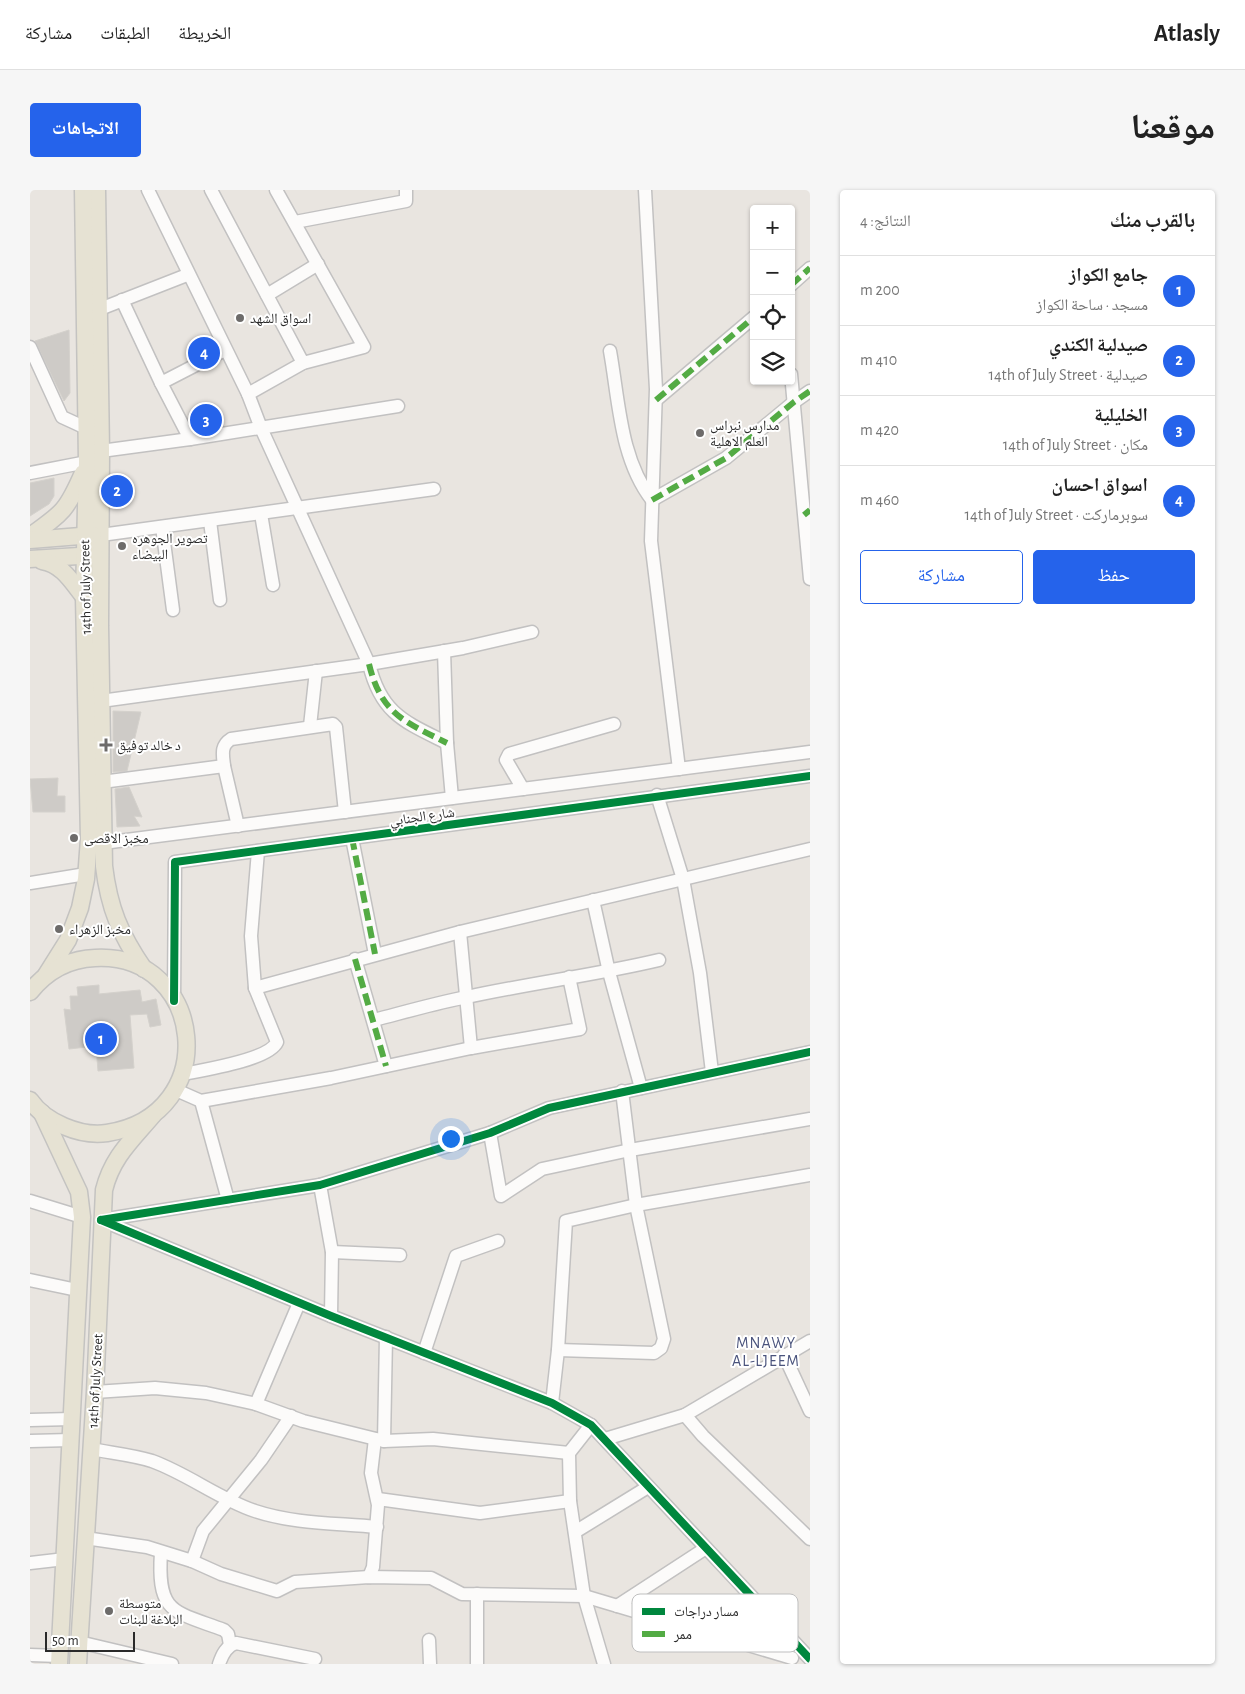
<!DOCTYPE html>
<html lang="ar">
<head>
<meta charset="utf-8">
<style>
  body { margin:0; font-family:"Alegreya Sans","Noto Naskh Arabic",sans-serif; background:#f6f6f6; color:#222; direction:rtl }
  .controls { position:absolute; right:15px; top:15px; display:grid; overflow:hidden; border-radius:5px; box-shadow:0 1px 4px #0004 }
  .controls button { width:45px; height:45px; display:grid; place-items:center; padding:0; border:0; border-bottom:1px solid #e0e0e0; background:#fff; color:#222; font:25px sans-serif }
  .scale { position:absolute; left:15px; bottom:12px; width:90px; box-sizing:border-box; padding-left:5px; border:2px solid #2a2a2a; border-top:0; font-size:14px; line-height:18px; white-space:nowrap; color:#2a2a2a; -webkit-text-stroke:4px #fff; paint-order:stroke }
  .you { position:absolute; left:420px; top:948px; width:18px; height:18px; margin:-12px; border:4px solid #fff; border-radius:50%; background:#1a73e8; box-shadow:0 0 0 8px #1a73e833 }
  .badge { display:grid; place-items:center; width:32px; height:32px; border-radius:50%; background:#2563eb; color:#fff; font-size:16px; font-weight:700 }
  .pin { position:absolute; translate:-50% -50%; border:2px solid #fff; box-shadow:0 1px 5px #0006 }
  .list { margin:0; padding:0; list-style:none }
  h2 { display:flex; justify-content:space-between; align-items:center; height:65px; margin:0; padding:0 20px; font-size:21px }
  h2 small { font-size:16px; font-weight:400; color:#767676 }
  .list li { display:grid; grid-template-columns:32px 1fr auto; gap:15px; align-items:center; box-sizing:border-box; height:70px; padding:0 20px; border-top:1px solid #e0e0e0 }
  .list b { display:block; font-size:19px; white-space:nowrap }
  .list p { margin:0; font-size:16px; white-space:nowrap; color:#767676 }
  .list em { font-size:16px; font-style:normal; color:#767676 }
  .actions { display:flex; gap:10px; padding:15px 20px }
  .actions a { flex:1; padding:11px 0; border:1px solid #2563eb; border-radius:5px; text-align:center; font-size:18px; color:#2563eb }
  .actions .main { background:#2563eb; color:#fff }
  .icon { flex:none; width:28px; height:28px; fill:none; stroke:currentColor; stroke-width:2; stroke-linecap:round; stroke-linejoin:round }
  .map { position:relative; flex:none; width:780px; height:1474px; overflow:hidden; direction:ltr; border-radius:5px }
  header { display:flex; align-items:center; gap:30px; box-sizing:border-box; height:70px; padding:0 25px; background:#fff; border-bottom:1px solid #e0e0e0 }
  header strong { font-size:24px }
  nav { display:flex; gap:28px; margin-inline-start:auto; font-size:18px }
  .intro { display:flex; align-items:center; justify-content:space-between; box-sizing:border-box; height:120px; padding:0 30px }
  h1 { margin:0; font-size:35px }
  .button { padding:12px 22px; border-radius:5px; background:#2563eb; color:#fff; font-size:18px; font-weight:700 }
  main { display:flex; gap:30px; padding:0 30px }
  aside { flex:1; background:#fff; border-radius:5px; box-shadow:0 1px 4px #0004 }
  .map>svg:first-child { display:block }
</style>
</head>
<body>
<header>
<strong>Atlasly</strong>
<nav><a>الخريطة</a><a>الطبقات</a><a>مشاركة</a></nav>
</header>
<div class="intro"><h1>موقعنا</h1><a class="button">الاتجاهات</a></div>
<main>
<aside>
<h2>بالقرب منك<small>النتائج: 4</small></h2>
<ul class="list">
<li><span class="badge">1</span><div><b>جامع الكواز</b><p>مسجد · ساحة الكواز</p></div><em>200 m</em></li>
<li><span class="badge">2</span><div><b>صيدلية الكندي</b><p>صيدلية · 14th of July Street</p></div><em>410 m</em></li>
<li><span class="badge">3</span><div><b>الخليلية</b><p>مكان · 14th of July Street</p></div><em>420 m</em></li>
<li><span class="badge">4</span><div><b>اسواق احسان</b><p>سوبرماركت · 14th of July Street</p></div><em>460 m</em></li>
</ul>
<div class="actions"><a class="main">حفظ</a><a>مشاركة</a></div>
</aside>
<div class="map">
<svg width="780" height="1474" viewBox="0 0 780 1474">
  <rect width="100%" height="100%" fill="#e9e5e0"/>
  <g fill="#cecbc7" stroke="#d4d1cc">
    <path d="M39,140L40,203L34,211L5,151Z"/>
    <path d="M24,288V306L19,314L0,326V293Z"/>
    <path d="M83,521L111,522L97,581L83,582Z"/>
    <path d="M28,588L27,606H35V622H3L0,589Z"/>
    <path d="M99,597L112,627L104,626L110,636L87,637L85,599Z"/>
    <path d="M69,795V804L110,800L112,812L126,809L131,835L120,837L117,824L100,825L104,878L68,881L66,856L39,859L34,819L41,820L40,806H48L47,797Z"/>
  </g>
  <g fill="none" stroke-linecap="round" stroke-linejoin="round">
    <g stroke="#c2c1c1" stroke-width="15">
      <g id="minor">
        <path d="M118,0L218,204L231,238L339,474C351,524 375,532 417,553"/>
        <path d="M181,0L273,173"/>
        <path d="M615,0L626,199L621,351L649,579"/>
        <path d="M265,32L376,11V0"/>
        <path d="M761,95L780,78"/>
        <path d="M237,105L288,74"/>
        <path d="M92,110L131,193"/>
        <path d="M70,119L157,85"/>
        <path d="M0,157L32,227L56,238"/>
        <path d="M580,161C589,211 590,269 622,310L696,268L764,212L780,201"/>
        <path d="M761,184L780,389"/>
        <path d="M218,204L273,173L334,157L246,0"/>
        <path d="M626,210L724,127"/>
        <path d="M160,249L131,193L195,160"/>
        <path d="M71,261L160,249L368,216"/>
        <path d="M0,283L57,272"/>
        <path d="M231,324L243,395"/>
        <path d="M180,331L190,410"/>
        <path d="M132,337L143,420"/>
        <path d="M71,345L404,299"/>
        <path d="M414,461L417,553L422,608"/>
        <path d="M71,511L339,474L433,458L502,442"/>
        <path d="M280,536L286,481"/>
        <path d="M194,576C193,565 190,556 201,549L303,534L306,537L315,622"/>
        <path d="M72,592L194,576L208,636"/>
        <path d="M493,599L476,570L479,564L584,534"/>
        <path d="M627,605L653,689L670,783L682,882"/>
        <path d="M322,648L345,764"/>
        <path d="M73,653L780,562"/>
        <path d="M0,693L56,684"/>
        <path d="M563,710L579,782L611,898"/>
        <path d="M430,742L441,858"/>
        <path d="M325,769L356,876"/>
        <path d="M225,798L430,742L780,659"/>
        <path d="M144,811L145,672L780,586"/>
        <path d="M344,830C375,822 406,813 437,807C501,793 566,785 629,770"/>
        <path d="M153,884C173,880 239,870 247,852L225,798L221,746L228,661"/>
        <path d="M146,900L171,911L301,888L441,858L550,839L539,787"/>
        <path d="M171,911L198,1010"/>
        <path d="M460,943L471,1006L512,979L600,960L780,929"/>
        <path d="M290,995L302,1062L301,1126"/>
        <path d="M0,1011L52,1027"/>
        <path d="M71,1030L301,1126L522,1213L561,1235L780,1469"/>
        <path d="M71,1030L290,995L460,943L519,918L780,862"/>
        <path d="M302,1062L370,1065"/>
        <path d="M0,1090L47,1100"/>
        <path d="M528,1160L624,1163L631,1158L634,1149L606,1015L592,901"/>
        <path d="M394,1163L426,1066L468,1051"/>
        <path d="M754,1165L780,1221"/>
        <path d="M65,1202L125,1198L176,1203L226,1214L273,1231L354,1251L403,1249L539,1263"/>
        <path d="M522,1213L528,1160L536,1031L606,1015L780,985"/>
        <path d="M226,1214L269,1113"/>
        <path d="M655,1225L673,1246L780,1349"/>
        <path d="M0,1230L42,1229"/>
        <path d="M561,1235L539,1263L540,1311L554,1406L574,1474"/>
        <path d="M575,1249L655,1225L780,1151"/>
        <path d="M0,1251L41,1250"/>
        <path d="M354,1251L356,1147"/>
        <path d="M61,1259C81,1263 103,1265 122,1271C158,1284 189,1309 225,1321C264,1334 307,1333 347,1337"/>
        <path d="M348,1309L450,1323L540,1311"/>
        <path d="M545,1342L618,1297"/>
        <path d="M55,1348L117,1357L162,1371L191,1384L247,1401L265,1392L339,1387L401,1388L432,1404L554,1406L762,1468"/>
        <path d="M131,1362C127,1424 143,1421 194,1440L198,1444L200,1455"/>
        <path d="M162,1371L173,1341L231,1270L261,1226"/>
        <path d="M0,1373L35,1369"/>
        <path d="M339,1387L343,1377L348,1315L341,1283L345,1249"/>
        <path d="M447,1404V1474"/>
        <path d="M587,1416L676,1358"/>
        <path d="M399,1450L400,1474"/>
        <path d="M49,1452L142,1474"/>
        <path d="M0,1465L30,1466"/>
        <path d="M189,1474C192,1465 196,1456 206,1453L285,1469"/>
      </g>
    </g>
    <g stroke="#c4c3c1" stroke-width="19">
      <g id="major">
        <path d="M67,0L71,261L70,436L74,676C79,718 90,744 114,779"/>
        <path d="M0,346C33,323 37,320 53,283"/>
        <path d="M0,350L63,345"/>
        <path d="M0,369L65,365"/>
        <path d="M12,371C32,374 42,392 54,407"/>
        <path d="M16,785L38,750L50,718L56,689L59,649L54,407L57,272L53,0"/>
        <path d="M0,802C16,782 38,769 65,768C175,762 194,925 77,943C50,947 15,932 0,910"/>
        <path d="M12,923L49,1002L52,1027L29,1474"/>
        <path d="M48,1474L65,1202L74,1000C82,967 102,950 123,925"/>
      </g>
    </g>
    <use href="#minor" stroke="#fcfbfa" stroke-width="12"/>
    <use href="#major" stroke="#e6e2d3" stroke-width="16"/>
    <g stroke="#53ab44" stroke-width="6" stroke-dasharray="12 6" stroke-linecap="butt">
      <path d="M761,95L780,78"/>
      <path d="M626,210L724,127"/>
      <path d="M622,310L696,268L764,212L780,201"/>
      <path d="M774,325L780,320"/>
      <path d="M339,474C351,524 375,532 417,553"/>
      <path d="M322,648L345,764"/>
      <path d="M325,769L356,876"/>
    </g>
    <g stroke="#fff" stroke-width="11">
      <g id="cycleway">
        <path d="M144,811L145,672L780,586"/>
        <path d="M71,1030L301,1126L522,1213L561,1235L780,1469"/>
        <path d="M71,1030L290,995L460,943L519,918L780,862"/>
      </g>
    </g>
    <use href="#cycleway" stroke="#00873e" stroke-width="8"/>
  </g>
  <g fill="#6d6b6a" stroke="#fff" stroke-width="2">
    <circle cx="210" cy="128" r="5"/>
    <circle cx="670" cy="243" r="5"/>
    <circle cx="92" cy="356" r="5"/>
    <path d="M73.5 547.5h5v5h5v5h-5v5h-5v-5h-5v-5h5z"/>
    <circle cx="44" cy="648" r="5"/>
    <circle cx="29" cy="739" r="5"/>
    <circle cx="79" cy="1421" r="5"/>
  </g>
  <g text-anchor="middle" stroke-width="4" stroke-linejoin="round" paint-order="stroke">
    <g font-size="14" fill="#2a2a2a" stroke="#fff" text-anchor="start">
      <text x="220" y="133">اسواق الشهد</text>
      <text x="680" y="240">مدارس نبراس<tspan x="680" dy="16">العلم الاهلية</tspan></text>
      <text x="102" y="353">تصوير الجوهره<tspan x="102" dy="16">البيضاء</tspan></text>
      <text x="87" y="560">د خالد توفيق</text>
      <text x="54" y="653">مخبز الاقصى</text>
      <text x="39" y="744">مخبز الزهراء</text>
      <text x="89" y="1418">متوسطة<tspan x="89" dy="16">البلاغة للبنات</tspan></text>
    </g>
    <g font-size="14" fill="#2a2a2a" stroke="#fff">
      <text transform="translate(55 397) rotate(-91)" y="5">14th of July Street</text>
      <text transform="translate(392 626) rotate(-8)" y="5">شارع الجنابي</text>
      <text transform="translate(65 1191) rotate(-87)" y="5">14th of July Street</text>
    </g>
    <g font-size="16" letter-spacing="1" fill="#4a537c" stroke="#fff">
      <text x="736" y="1158">MNAWY<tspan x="736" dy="18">AL-LJEEM</tspan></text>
    </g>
  </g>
  <rect x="602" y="1404" width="166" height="58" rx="8" fill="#fff" stroke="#bfbfbf" stroke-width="1"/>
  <rect x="612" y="1418" width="23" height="7" fill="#00873e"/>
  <rect x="612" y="1441" width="23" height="6" fill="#53ab44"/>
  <g font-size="14" fill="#2a2a2a">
    <text x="644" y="1426">مسار دراجات</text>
    <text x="644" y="1449">ممر</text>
  </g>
</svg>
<div class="controls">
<button>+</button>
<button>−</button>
<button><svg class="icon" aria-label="locate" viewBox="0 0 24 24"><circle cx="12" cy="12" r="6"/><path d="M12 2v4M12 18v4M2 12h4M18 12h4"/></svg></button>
<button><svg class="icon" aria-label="layers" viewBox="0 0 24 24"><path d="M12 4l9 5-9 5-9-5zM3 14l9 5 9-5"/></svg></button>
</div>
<div class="scale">50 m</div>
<div class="you"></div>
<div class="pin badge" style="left:71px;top:849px">1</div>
<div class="pin badge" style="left:87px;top:301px">2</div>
<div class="pin badge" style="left:176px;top:230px">3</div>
<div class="pin badge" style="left:174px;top:163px">4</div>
</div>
</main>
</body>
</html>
